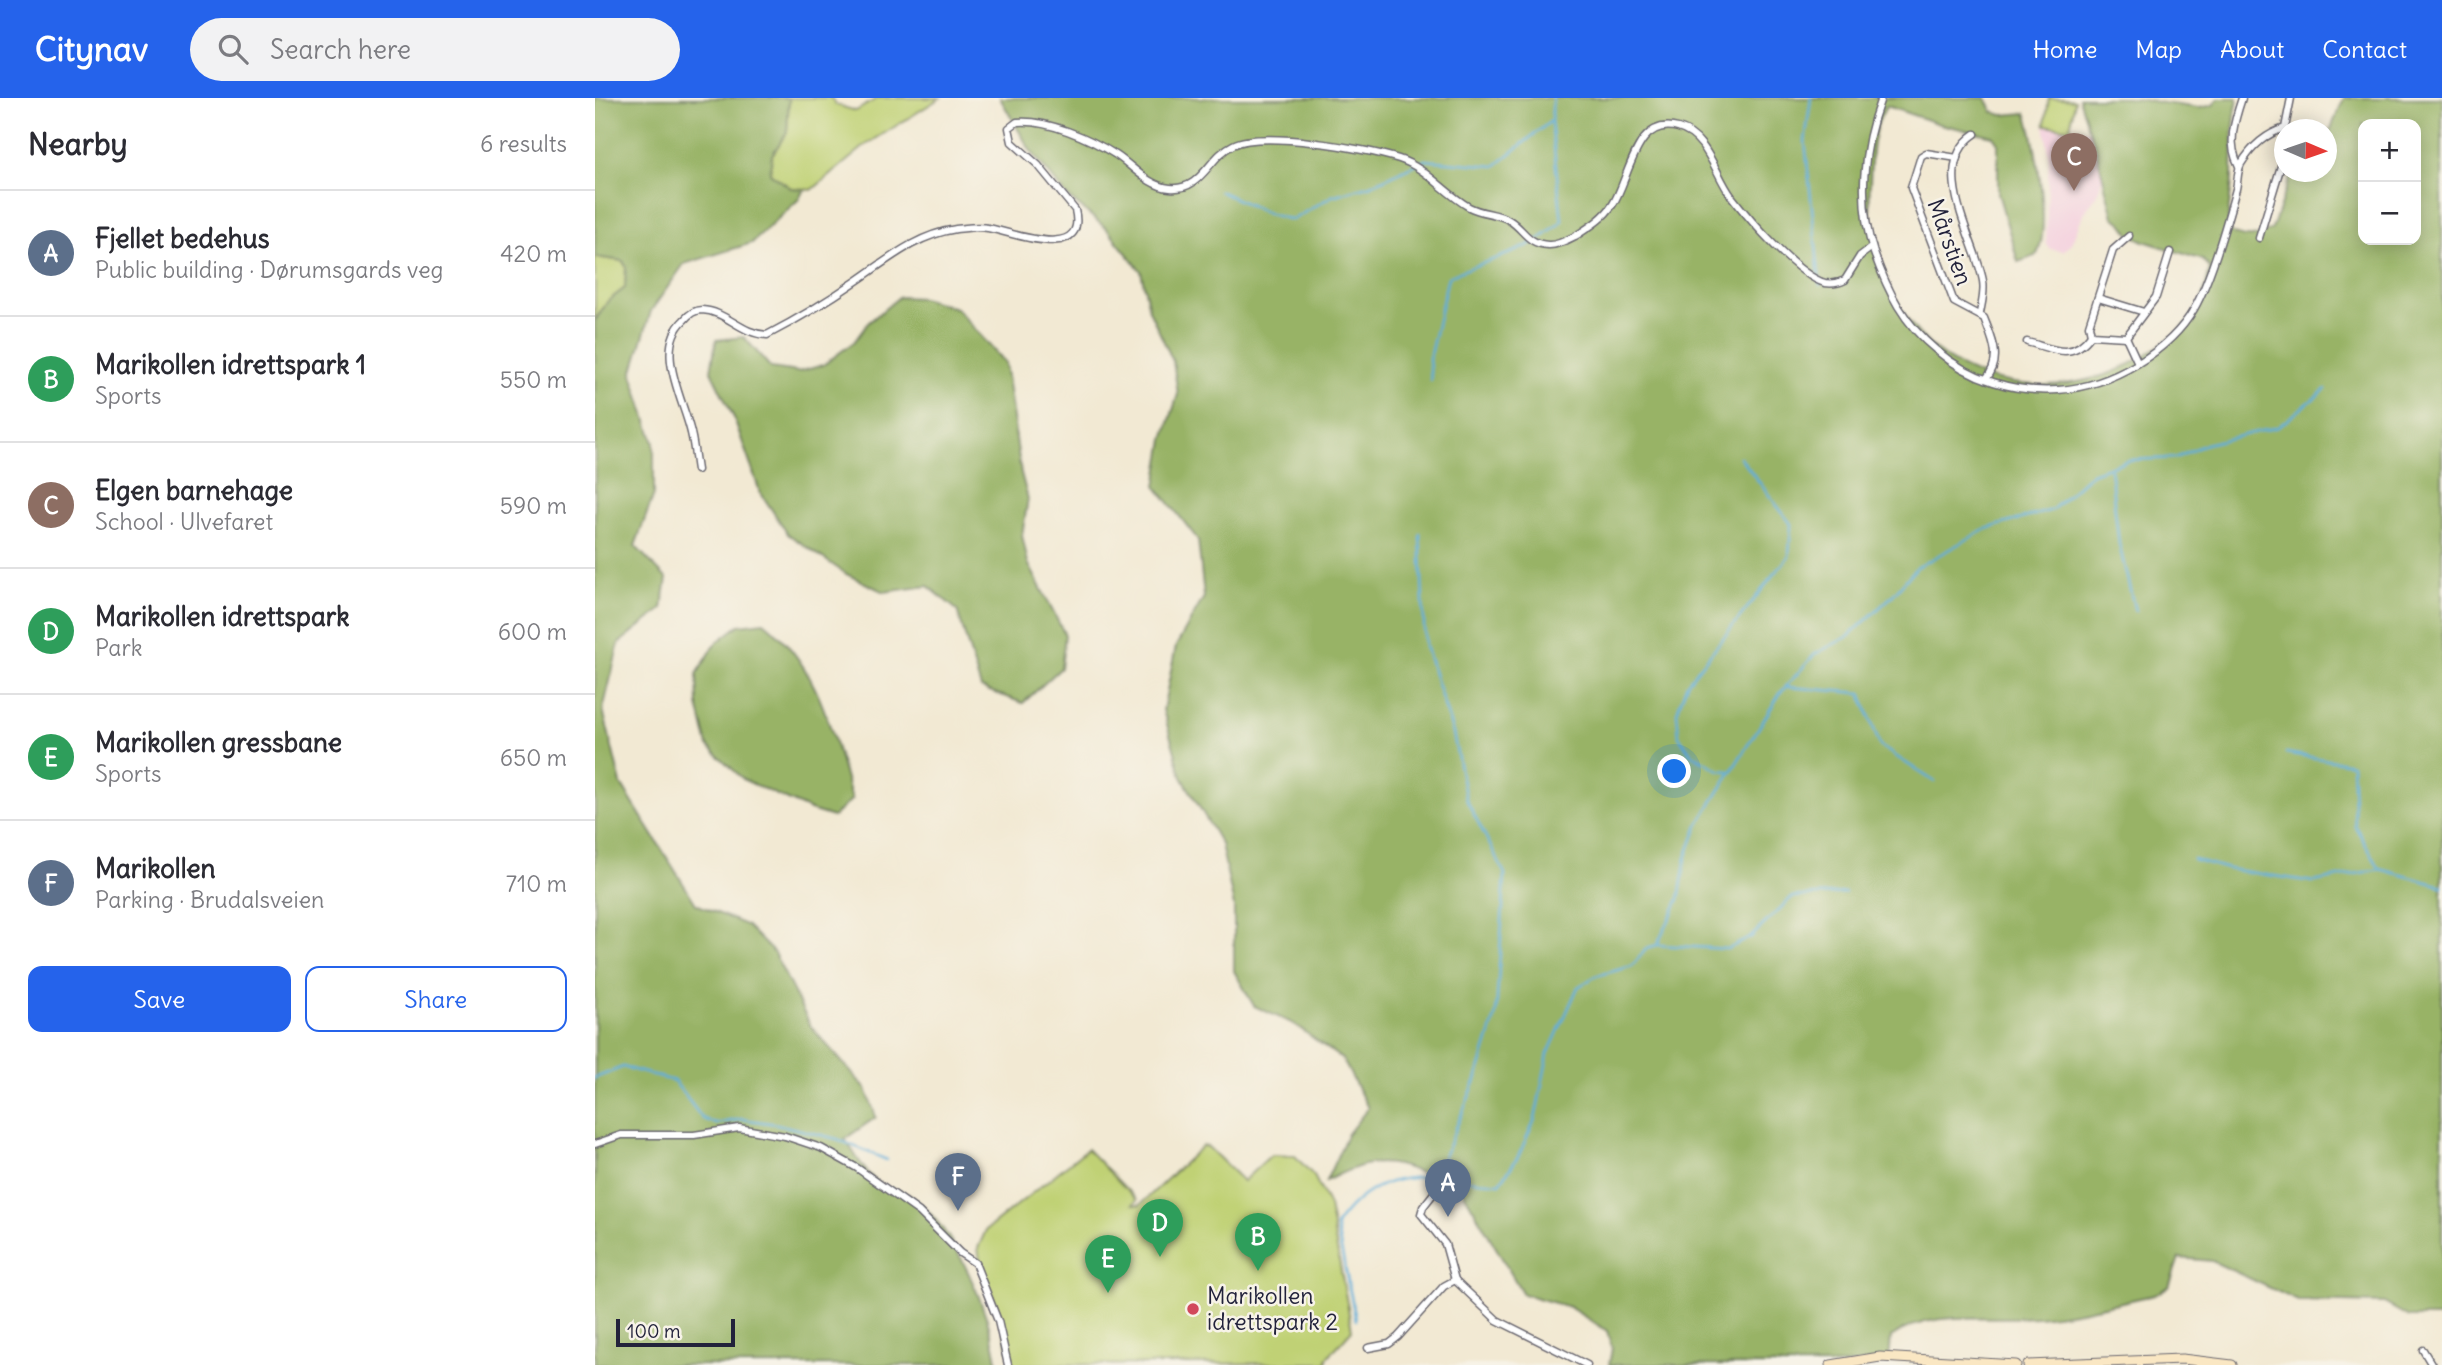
<!DOCTYPE html>
<html lang="en">
<head>
<meta charset="utf-8">
<style>
  body { margin:0; font-family:Delius,sans-serif; background:#f2f2f3; color:#2b2b33 }
  .controls { position:absolute; right:21px; top:21px; display:grid; overflow:hidden; border-radius:14px; box-shadow:0 4px 18px #0003 }
  .controls button { width:63px; height:63px; display:grid; place-items:center; padding:0; border:0; border-bottom:2px solid #e1e1e2; background:#fff; color:#2b2b33; font:35px sans-serif }
  .compass { position:absolute; left:1679px; top:21px; width:63px; height:63px; border-radius:50%; background:#fff; box-shadow:0 4px 18px #0003; rotate:92deg }
  .scale { position:absolute; left:21px; bottom:18px; width:119px; box-sizing:border-box; padding-left:7px; border:4px solid #22223b; border-top:0; font-size:19px; line-height:24px; white-space:nowrap; color:#22223b; -webkit-text-stroke:5px #f7f3e8; paint-order:stroke }
  .you { position:absolute; left:1080px; top:674px; width:24px; height:24px; margin:-18px; border:5px solid #fff; border-radius:50%; background:#1a73e8; box-shadow:0 0 0 10px #1a73e833 }
  .badge { display:grid; place-items:center; width:46px; height:46px; border-radius:50%; background:#2563eb; color:#fff; font-size:23px; font-weight:700 }
  .pin { position:absolute; translate:-50% -58px; filter:drop-shadow(0 2px 4px #0008) }
  .pin::after { content:''; position:absolute; top:37px; width:24px; height:21px; background:inherit; clip-path:polygon(0 0,100% 0,50% 100%) }
  .list { margin:0; padding:0; list-style:none }
  h2 { display:flex; justify-content:space-between; align-items:center; height:91px; margin:0; padding:0 28px; font-size:30px }
  h2 small { font-size:23px; font-weight:400; color:#7c7c81 }
  .list li { display:grid; grid-template-columns:46px 1fr auto; gap:21px; align-items:center; box-sizing:border-box; height:126px; padding:0 28px; border-top:2px solid #e1e1e2 }
  .list b { display:block; font-size:26px; white-space:nowrap }
  .list p { margin:0; font-size:23px; white-space:nowrap; color:#7c7c81 }
  .list em { font-size:23px; font-style:normal; color:#7c7c81 }
  .actions { display:flex; gap:14px; padding:21px 28px }
  .actions a { flex:1; padding:16px 0; border:2px solid #2563eb; border-radius:14px; text-align:center; font-size:24px; color:#2563eb }
  .actions .main { background:#2563eb; color:#fff }
  .icon { flex:none; width:38px; height:38px; fill:none; stroke:currentColor; stroke-width:2; stroke-linecap:round; stroke-linejoin:round }
  .map { position:relative; flex:none; width:1847px; height:1267px; overflow:hidden }
  header { display:flex; align-items:center; gap:42px; box-sizing:border-box; height:98px; padding:0 35px; background:#2563eb; color:#fff }
  header strong { font-size:33px }
  nav { display:flex; gap:38px; margin-inline-start:auto; font-size:24px }
  .search { width:490px; height:63px; background:#f2f2f3; display:flex; align-items:center; gap:18px; box-sizing:border-box; padding:0 24px; border-radius:38px; color:#7c7c81; font-size:26px }
  main { display:flex }
  aside { flex:1; background:#fff }
  .map>svg:first-child { display:block }
</style>
</head>
<body>
<header>
<strong>Citynav</strong>
<div class="search"><svg class="icon" aria-label="search" viewBox="0 0 24 24"><circle cx="10" cy="10" r="6"/><path d="M15 15l6 6"/></svg>Search here</div>
<nav><a>Home</a><a>Map</a><a>About</a><a>Contact</a></nav>
</header>
<main>
<aside>
<h2>Nearby<small>6 results</small></h2>
<ul class="list">
<li><span class="badge" style="background:#5c6f8a">A</span><div><b>Fjellet bedehus</b><p>Public building · Dørumsgards veg</p></div><em>420 m</em></li>
<li><span class="badge" style="background:#2e9e5b">B</span><div><b>Marikollen idrettspark 1</b><p>Sports</p></div><em>550 m</em></li>
<li><span class="badge" style="background:#8d6e63">C</span><div><b>Elgen barnehage</b><p>School · Ulvefaret</p></div><em>590 m</em></li>
<li><span class="badge" style="background:#2e9e5b">D</span><div><b>Marikollen idrettspark</b><p>Park</p></div><em>600 m</em></li>
<li><span class="badge" style="background:#2e9e5b">E</span><div><b>Marikollen gressbane</b><p>Sports</p></div><em>650 m</em></li>
<li><span class="badge" style="background:#5c6f8a">F</span><div><b>Marikollen</b><p>Parking · Brudalsveien</p></div><em>710 m</em></li>
</ul>
<div class="actions"><a class="main">Save</a><a>Share</a></div>
</aside>
<div class="map">
<svg width="1847" height="1267" viewBox="0 0 1847 1267">
  <rect width="100%" height="100%" fill="#f7f3e8"/>
  <filter id="ink" filterUnits="userSpaceOnUse"><feTurbulence type="fractalNoise" baseFrequency=".0143" numOctaves="2"/><feDisplacementMap in="SourceGraphic" scale="14" xChannelSelector="R" yChannelSelector="G"/><feConvolveMatrix kernelMatrix="1 2 1 2 8 2 1 2 1" color-interpolation-filters="sRGB"/></filter>
  <filter id="wash" filterUnits="userSpaceOnUse"><feTurbulence type="fractalNoise" baseFrequency=".00686" numOctaves="4" result="noise"/><feDisplacementMap in="SourceGraphic" scale="28" xChannelSelector="R" yChannelSelector="G"/><feGaussianBlur stdDeviation="1.57" result="paint"/><feColorMatrix in="noise" values="0 0 0 0 0 0 0 0 0 0 0 0 0 0 0 0 0 1.4 0 .05"/><feComposite in="paint" operator="in"/></filter>
  <g filter="url(#wash)">
    <rect width="100%" height="100%" fill="#f2e9d3"/>
    <path fill="#f4cfde" d="M1449,27L1509,34L1510,71L1502,97L1489,114L1475,148L1468,153L1455,151L1451,145L1454,56Z"/>
    <g fill="#c0d174" stroke="#717a58" stroke-width="2">
      <path d="M194,0H236L241,7L261,13L283,0H345L271,47L217,92L196,90L175,75L177,57L192,34Z"/>
      <path d="M1454,0L1480,2L1475,31L1450,27Z"/>
      <path d="M0,159L28,163L31,169L30,190L13,203L0,222Z"/>
      <path d="M607,1048L613,1049L648,1083L676,1057L700,1058L719,1078L734,1108L757,1232L732,1260V1265L417,1267L406,1221L385,1163L383,1150L391,1132L492,1051L542,1102L538,1106L545,1107Z"/>
    </g>
    <g fill="#98b366" stroke="#5d6a50" stroke-width="2" fill-rule="evenodd">
      <path d="M0,0H194L192,34L177,57L175,75L196,90L209,91L204,101L157,145L89,166L56,213L37,276L59,345V396L40,448L72,481L67,511L24,545L8,612L26,686L101,806L151,827L179,855L216,929L271,991L281,1019L250,1041C259,1054 272,1079 286,1087C295,1093 307,1092 316,1098C362,1132 394,1212 403,1267H0V223L13,203L30,190L31,169L28,163L0,159Z"/>
      <path d="M405,0H1391L1398,14L1407,17L1431,15L1433,20C1441,50 1457,131 1441,158L1423,164L1403,95V45L1398,38L1344,26L1292,8C1276,30 1276,60 1275,85C1271,144 1295,215 1342,253C1399,299 1493,297 1552,256C1569,244 1588,233 1600,215C1609,203 1611,184 1615,170L1608,162L1549,143L1535,136L1527,125L1518,119L1501,52L1484,0H1533L1604,10L1618,7L1623,0H1643C1637,27 1638,51 1637,78C1637,96 1631,114 1634,133C1651,143 1661,140 1677,131L1697,74H1731L1732,35H1734L1749,0H1847V1219H1814L1789,1205L1703,1203L1617,1163L1584,1160L1574,1189L1559,1197C1521,1205 1481,1216 1442,1219C1394,1223 1338,1210 1296,1239L1294,1262L1241,1267H1014L1017,1250L1012,1233L974,1209L928,1196L866,1090H849C840,1079 833,1078 821,1073C786,1058 763,1066 731,1083L752,1037L773,1010L748,962L699,926L659,908L639,873V808L626,746L587,679L568,612L581,548L609,499L603,442L561,388L569,341L583,296L578,263L554,212L546,173L512,131L471,97L435,52ZM1768,26H1821V142H1768Z"/>
      <path d="M304,199L327,200L361,210L410,265L426,375L433,401L427,437L433,465L470,537L466,570L428,605L386,590L362,512L333,488L289,494L251,476L193,436L165,394L139,320L116,273L121,242L149,239L176,270L203,274L228,267L259,244L273,225Z"/>
      <path d="M169,524C226,570 236,635 257,701L238,719L215,712L149,682L113,648L103,607L102,576L121,545L144,527Z"/>
    </g>
    <g fill="none" stroke-linecap="round" stroke-linejoin="round">
      <g stroke="#5faed9" stroke-width="2.5">
        <path d="M1216,0L1210,43L1225,187"/>
        <path d="M624,93L674,116L697,122L737,98L776,87L830,62L900,68L956,23"/>
        <path d="M836,282L834,261L853,179C892,160 933,157 967,123L956,23L958,0"/>
        <path d="M1515,370L1524,446L1540,513"/>
        <path d="M825,436L830,548L858,635L871,701L910,776L901,916L881,982L840,1080"/>
        <path d="M1193,589L1266,595L1285,648L1340,684"/>
        <path d="M1691,655L1757,666L1760,728L1785,771"/>
        <path d="M1134,673L1124,672L1096,656L1084,638L1082,614L1092,585L1194,458L1196,426L1145,359"/>
        <path d="M1598,761L1633,771L1719,784L1785,771L1847,788"/>
        <path d="M1063,847L1133,851L1156,839L1197,799L1250,795"/>
        <path d="M0,980L28,969L79,983L107,1020L121,1026L147,1021L182,1026L242,1041L292,1062"/>
        <path d="M761,1222L741,1127C785,1063 838,1080 905,1085L923,1059L940,1021L953,956L983,889L1001,878L1037,868L1052,850L1062,847L1084,801L1091,760L1104,725L1186,594L1220,556L1254,538L1297,498L1322,469L1391,431L1457,412L1497,375L1533,362L1581,360L1611,346L1683,329L1731,291"/>
      </g>
    </g>
  </g>
  <g filter="url(#ink)">
    <g fill="none" stroke-linecap="round" stroke-linejoin="round">
      <g stroke="#6b6870" stroke-width="9">
        <g id="street">
          <path d="M1286,0C1268,48 1262,106 1279,155C1293,194 1309,226 1341,252C1375,281 1419,295 1463,292C1493,290 1517,281 1542,266C1565,252 1586,234 1599,211C1616,182 1632,124 1641,91C1643,83 1642,73 1646,66C1657,48 1670,36 1690,30L1696,0"/>
          <path d="M1380,36C1332,68 1381,143 1388,183C1390,194 1387,204 1385,215"/>
          <path d="M1362,60L1331,55L1326,58L1316,90L1359,204L1389,220C1397,241 1408,261 1391,281"/>
          <path d="M1644,68C1632,46 1639,24 1647,0"/>
          <path d="M1534,138L1518,152L1494,227L1496,237L1531,239L1561,199L1575,154"/>
          <path d="M1664,140L1689,58"/>
          <path d="M1503,200L1549,214"/>
          <path d="M1531,239L1543,265"/>
          <path d="M1432,244C1459,251 1477,263 1496,237"/>
          <path d="M102,372C100,360 99,347 96,335C89,302 58,251 89,222C94,216 100,212 107,212C131,213 146,236 172,237C203,221 234,202 263,182C295,160 322,137 361,131C371,130 383,128 393,130C413,133 493,166 480,112L443,67L417,44L414,30L422,24C452,21 496,41 521,57C538,68 553,88 575,90C607,93 613,59 638,47C668,32 771,51 804,61C832,70 849,95 874,109C887,116 902,115 914,122C929,131 932,146 953,147C962,148 974,141 982,137C996,128 1009,120 1018,106C1035,80 1040,18 1083,30C1113,38 1120,77 1137,99C1154,121 1203,178 1230,185C1237,186 1244,185 1250,182L1265,158L1277,149"/>
          <path d="M0,1046L26,1037H99L144,1030L190,1038L226,1050L262,1070L324,1114L365,1155L380,1165L403,1223L413,1267"/>
          <path d="M860,1182L902,1222L992,1267"/>
          <path d="M860,1182L850,1146L826,1116L828,1109L860,1068"/>
          <path d="M773,1250L794,1246L803,1239L849,1188L860,1182"/>
          <path d="M1828,1252L1837,1267"/>
        </g>
      </g>
      <g stroke="#6b6870" stroke-width="11">
        <g id="secondary">
          <path d="M1236,1267L1285,1259L1421,1267"/>
          <path d="M1433,1267L1587,1261L1637,1267"/>
        </g>
      </g>
      <use href="#street" stroke="#fff" stroke-width="6"/>
      <use href="#secondary" stroke="#fae7c3" stroke-width="9"/>
    </g>
  </g>
  <circle fill="#d1495b" stroke="#f7f3e8" stroke-width="2.5" cx="598" cy="1211" r="7"/>
  <g text-anchor="middle" stroke-width="5" stroke-linejoin="round" paint-order="stroke">
    <g font-size="23" fill="#22223b" stroke="#f7f3e8">
      <text transform="translate(1355 144) rotate(70)" y="8">Mårstien</text>
    </g>
    <g font-size="23" fill="#22223b" stroke="#f7f3e8" text-anchor="start">
      <text x="612" y="1206">Marikollen<tspan x="612" dy="26">idrettspark 2</tspan></text>
    </g>
  </g>
</svg>
<div class="controls">
<button>+</button>
<button>−</button>
</div>
<svg class="compass" viewBox="-18 -18 36 36"><path d="M0-13l5 13h-10z" fill="#e53935"/><path d="M0 13l5-13h-10z" fill="#7c7c81"/></svg>
<div class="scale">100 m</div>
<div class="you"></div>
<div class="pin badge" style="left:853px;top:1119px;background:#5c6f8a">A</div>
<div class="pin badge" style="left:663px;top:1173px;background:#2e9e5b">B</div>
<div class="pin badge" style="left:1479px;top:93px;background:#8d6e63">C</div>
<div class="pin badge" style="left:565px;top:1159px;background:#2e9e5b">D</div>
<div class="pin badge" style="left:513px;top:1195px;background:#2e9e5b">E</div>
<div class="pin badge" style="left:363px;top:1113px;background:#5c6f8a">F</div>
</div>
</main>
</body>
</html>
